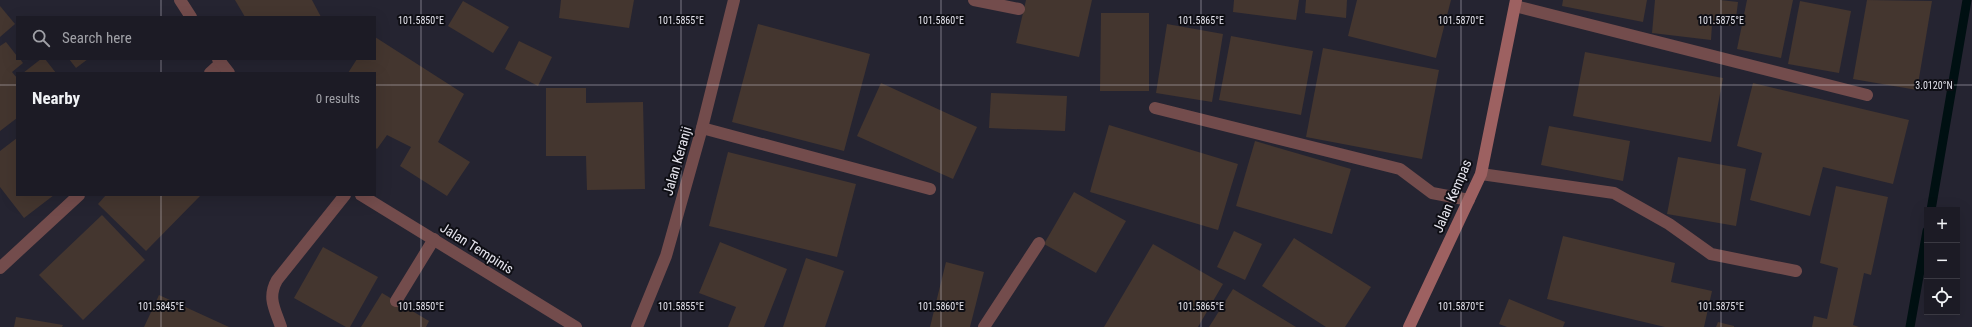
<!DOCTYPE html>
<html lang="en">
<head>
<meta charset="utf-8">
<style>
  body { margin:0; font-family:"Roboto Condensed",sans-serif; background:#25242d; color:#f1f3f6 }
  .controls { position:absolute; right:12px; bottom:12px; display:grid; overflow:hidden; border-radius:0px; box-shadow:0 4px 16px #0002 }
  .controls button { width:36px; height:36px; display:grid; place-items:center; padding:0; border:0; border-bottom:1px solid #3a3942; background:#1c1b25; color:#f1f3f6; font:20px sans-serif }
  .list { margin:0; padding:0; list-style:none }
  h2 { display:flex; justify-content:space-between; align-items:center; height:52px; margin:0; padding:0 16px; font-size:17px }
  h2 small { font-size:13px; font-weight:400; color:#a0a1a7 }
  .icon { flex:none; width:22px; height:22px; fill:none; stroke:currentColor; stroke-width:2; stroke-linecap:round; stroke-linejoin:round }
  .map { position:relative; flex:none; width:1972px; height:327px; overflow:hidden }
  .search { position:absolute; background:#1c1b25; box-shadow:0 4px 16px #0002; left:16px; top:16px; width:360px; height:44px; display:flex; align-items:center; gap:10px; box-sizing:border-box; padding:0 14px; border-radius:0px; color:#a0a1a7; font-size:15px }
  .panel { position:absolute; background:#1c1b25; box-shadow:0 4px 16px #0002; left:16px; top:72px; width:360px; height:124px; border-radius:0px }
  .map>svg:first-child { display:block }
</style>
</head>
<body>
<div class="map">
<svg width="1972" height="327" viewBox="0 0 1972 327">
  <rect width="100%" height="100%" fill="#252431"/>
  <g fill="none" stroke-linecap="round" stroke-linejoin="round">
    <g stroke="#001012" stroke-width="9">
      <path d="M1931,210L1967,0"/>
      <path d="M1910,327L1927,231"/>
    </g>
  </g>
  <g fill="#44362f">
    <path d="M235,0H312L321,17H245Z"/>
    <path d="M561,0H634L629,28L559,18Z"/>
    <path d="M1026,0H1092L1079,57L1016,43Z"/>
    <path d="M1234,0H1299L1296,20L1233,12Z"/>
    <path d="M1306,0H1347L1346,18L1305,13Z"/>
    <path d="M1357,0H1451L1436,58L1348,36Z"/>
    <path d="M1563,0H1647L1643,22L1562,6Z"/>
    <path d="M1655,0H1720L1738,2L1735,26L1712,24L1711,40L1652,33Z"/>
    <path d="M1747,0H1793L1781,58L1737,49Z"/>
    <path d="M1867,0L1932,1L1917,90L1853,79Z"/>
    <path d="M463,1L509,27L493,53L448,26Z"/>
    <path d="M1800,1L1851,11L1839,73L1788,64Z"/>
    <path d="M0,6L15,24L0,37Z"/>
    <path d="M1101,13H1149V91H1100Z"/>
    <path d="M758,24L870,54L844,151L732,122Z"/>
    <path d="M1167,24L1223,34L1212,102L1156,93Z"/>
    <path d="M1231,36L1313,51L1301,115L1219,100Z"/>
    <path d="M375,37L464,94L438,142L470,162L447,196L400,166L411,147L387,135L377,149L375,147V73H348L357,59H375Z"/>
    <path d="M519,41L552,57L538,86L505,69Z"/>
    <path d="M6,42L17,56V59H20L23,63L12,72L17,78V118L0,131V46Z"/>
    <path d="M1323,48L1439,70L1422,159L1306,137Z"/>
    <path d="M1585,52L1723,78L1711,142L1573,116Z"/>
    <path d="M41,59H45L56,73H23Z"/>
    <path d="M69,59H88L76,68Z"/>
    <path d="M881,83L977,127L953,179L857,136Z"/>
    <path d="M1753,83L1909,120L1893,184L1823,167L1810,216L1750,200L1762,153L1737,146Z"/>
    <path d="M546,88H586V103L643,102L645,189L587,190L586,156H546Z"/>
    <path d="M991,93L1067,96L1065,131L989,128Z"/>
    <path d="M1109,125L1238,164L1218,230L1090,192Z"/>
    <path d="M1549,126L1630,141L1623,181L1541,165Z"/>
    <path d="M17,138V195H54L24,218L0,187V151Z"/>
    <path d="M1255,141L1351,169L1332,234L1236,206Z"/>
    <path d="M728,152L856,184L837,257L709,226Z"/>
    <path d="M1678,157L1746,169L1736,226L1667,214Z"/>
    <path d="M1836,186L1888,197L1871,275L1864,273L1853,325L1859,327H1812L1814,316L1827,319L1838,268L1820,263Z"/>
    <path d="M1074,192L1126,221L1096,273L1044,244Z"/>
    <path d="M106,195H201L146,251L98,204Z"/>
    <path d="M102,215L145,260L83,320L39,275Z"/>
    <path d="M1234,231L1262,244L1245,280L1217,267Z"/>
    <path d="M1563,236L1675,263L1671,282L1712,291L1704,327H1665L1547,299Z"/>
    <path d="M1294,238L1371,287L1345,327H1326L1262,286Z"/>
    <path d="M720,242L787,269L764,327H728L736,307L699,293Z"/>
    <path d="M1153,244L1223,284L1198,327H1104Z"/>
    <path d="M323,247L378,277L350,327H346L294,298Z"/>
    <path d="M806,258L844,271L825,327H783Z"/>
    <path d="M946,262L984,272L970,327H930Z"/>
    <path d="M1233,289L1296,327H1209Z"/>
    <path d="M382,293L429,321L426,327H361Z"/>
    <path d="M159,295L229,327H144Z"/>
    <path d="M1509,299L1565,322L1563,327H1507L1499,324Z"/>
    <path d="M16,317L63,325L62,327H14Z"/>
    <path d="M1718,322L1734,326V327H1716Z"/>
  </g>
  <g fill="none" stroke-linecap="round" stroke-linejoin="round">
    <g stroke="#734c4c" stroke-width="12">
      <path d="M974,0L1019,9"/>
      <path d="M210,73L221,63"/>
      <path d="M1155,108L1400,169L1432,193L1469,200"/>
      <path d="M1481,174L1614,193L1669,224L1711,254L1796,271"/>
      <path d="M0,268L79,195"/>
      <path d="M396,301L434,239"/>
      <path d="M984,327L1039,243"/>
    </g>
    <g stroke="#734c4c" stroke-width="12">
      <path d="M180,0L191,17"/>
      <path d="M1515,6L1867,95"/>
      <path d="M218,59L229,73"/>
      <path d="M702,128L930,189"/>
      <path d="M361,195L576,327"/>
      <path d="M281,327C275,309 267,298 277,280L345,195"/>
      <path d="M637,327L666,256L702,128L734,0"/>
    </g>
    <path stroke="#9d6161" stroke-width="12" d="M1409,327L1481,174L1516,0"/>
  </g>
  <path fill="none" stroke="#e6e5ee" stroke-width="1" stroke-opacity="0.45" d="M161,0V17M421,0V327M681,0V327M941,0V327M1201,0V327M1461,0V327M1721,0V327M161,59V73M0,85H17M375,85H1972M161,195V327"/>
  <g text-anchor="middle" stroke-width="4" stroke-linejoin="round" paint-order="stroke">
    <g font-size="14" fill="#e6e5ee" stroke="#0e0e14">
      <text transform="translate(677 161) rotate(-74)" y="5">Jalan Keranji</text>
      <text transform="translate(1452 196) rotate(-67)" y="5">Jalan Kempas</text>
      <text transform="translate(477 248) rotate(32)" y="5">Jalan Tempinis</text>
    </g>
  </g>
  <g font-size="10" text-anchor="middle" fill="#e6e5ee" stroke="#0e0e14" stroke-width="4" stroke-linejoin="round" paint-order="stroke">
    <text x="421" y="24">101.5850°E</text>
    <text x="681" y="24">101.5855°E</text>
    <text x="941" y="24">101.5860°E</text>
    <text x="1201" y="24">101.5865°E</text>
    <text x="1461" y="24">101.5870°E</text>
    <text x="1721" y="24">101.5875°E</text>
    <text x="1934" y="89">3.0120°N</text>
    <text x="161" y="310">101.5845°E</text>
    <text x="421" y="310">101.5850°E</text>
    <text x="681" y="310">101.5855°E</text>
    <text x="941" y="310">101.5860°E</text>
    <text x="1201" y="310">101.5865°E</text>
    <text x="1461" y="310">101.5870°E</text>
    <text x="1721" y="310">101.5875°E</text>
  </g>
</svg>
<div class="controls">
<button>+</button>
<button>−</button>
<button><svg class="icon" aria-label="locate" viewBox="0 0 24 24"><circle cx="12" cy="12" r="6"/><path d="M12 2v4M12 18v4M2 12h4M18 12h4"/></svg></button>
</div>
<div class="search"><svg class="icon" aria-label="search" viewBox="0 0 24 24"><circle cx="10" cy="10" r="6"/><path d="M15 15l6 6"/></svg>Search here</div>
<section class="panel">
<h2>Nearby<small>0 results</small></h2>
<ul class="list">
</ul>
</section>
</div>
</body>
</html>
